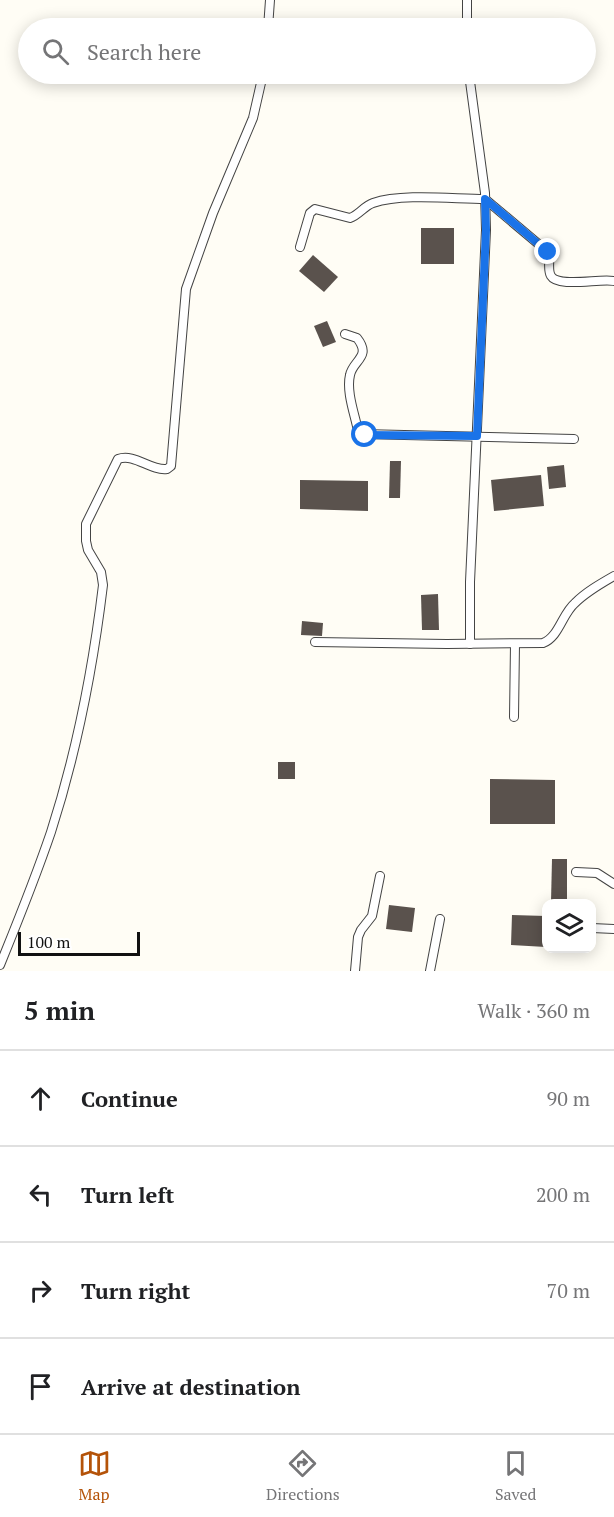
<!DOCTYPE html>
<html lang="en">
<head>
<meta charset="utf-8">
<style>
  body { margin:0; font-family:"PT Serif",serif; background:#f2f2f2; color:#202124 }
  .controls { position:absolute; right:18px; bottom:18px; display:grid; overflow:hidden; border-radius:12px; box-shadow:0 3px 15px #0003 }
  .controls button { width:54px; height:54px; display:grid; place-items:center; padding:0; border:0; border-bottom:2px solid #e0e0e0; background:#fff; color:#202124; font:30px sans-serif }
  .scale { position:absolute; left:18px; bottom:15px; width:122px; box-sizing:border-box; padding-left:6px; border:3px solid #111; border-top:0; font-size:16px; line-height:21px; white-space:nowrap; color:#111; -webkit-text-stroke:4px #fff; paint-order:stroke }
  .stop { position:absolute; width:18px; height:18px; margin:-14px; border:4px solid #1a73e8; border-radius:50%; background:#fff }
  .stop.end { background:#1a73e8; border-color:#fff; box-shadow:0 2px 6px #0008 }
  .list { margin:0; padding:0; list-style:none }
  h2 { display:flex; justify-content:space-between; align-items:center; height:78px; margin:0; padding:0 24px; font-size:26px }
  h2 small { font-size:20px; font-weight:400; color:#757577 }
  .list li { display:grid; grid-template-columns:39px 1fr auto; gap:18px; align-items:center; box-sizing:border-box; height:96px; padding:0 24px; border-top:2px solid #e0e0e0 }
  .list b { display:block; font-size:22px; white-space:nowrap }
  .list em { font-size:20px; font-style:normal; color:#757577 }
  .icon { flex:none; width:33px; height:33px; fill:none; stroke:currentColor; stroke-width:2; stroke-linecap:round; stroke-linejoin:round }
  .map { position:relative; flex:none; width:614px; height:971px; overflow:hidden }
  .search { position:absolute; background:#fff; box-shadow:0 3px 15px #0003; left:18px; right:18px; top:18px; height:66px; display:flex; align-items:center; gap:15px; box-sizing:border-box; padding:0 21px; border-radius:33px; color:#757577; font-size:22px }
  .sheet { height:462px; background:#fff }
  nav { display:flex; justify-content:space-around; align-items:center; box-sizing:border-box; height:84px; border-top:2px solid #e0e0e0; background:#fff; font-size:16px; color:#757577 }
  nav a { display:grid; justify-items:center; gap:3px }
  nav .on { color:#b45309 }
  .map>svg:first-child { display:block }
</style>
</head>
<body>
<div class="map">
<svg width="614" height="971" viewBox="0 0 614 971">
  <rect width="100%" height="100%" fill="#fffdf5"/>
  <g fill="#5a524d">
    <rect x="421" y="228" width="33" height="36"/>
    <path d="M313,255L338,277L324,292L299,271Z"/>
    <path d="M327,321L336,342L323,347L314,326Z"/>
    <path d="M390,461H401L400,498H389Z"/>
    <path d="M564,465L566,487L549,489L547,467Z"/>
    <path d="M541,475L544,506L494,511L491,480Z"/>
    <path d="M300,480L368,481V511L300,509Z"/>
    <path d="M438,594L439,630H422L421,595Z"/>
    <path d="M302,621L323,623L322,636L301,635Z"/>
    <rect x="278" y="762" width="17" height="17"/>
    <path d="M490,779L555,780V824H490Z"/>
    <path d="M552,859H567V902H551Z"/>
    <path d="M389,905L415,908L412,932L386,929Z"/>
    <path d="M512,915L546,916V947L511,945Z"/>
  </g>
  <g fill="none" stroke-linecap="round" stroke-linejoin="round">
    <g stroke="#444" stroke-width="10">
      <g id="minor">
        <path d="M268,28L270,0"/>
        <path d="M467,28V0"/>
        <path d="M469,74L485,193L486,230L470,582V644"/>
        <path d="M300,247L310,213L315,209L350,218C359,215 364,206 373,203C403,193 453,199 485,199L548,252C551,259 547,270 551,276C558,288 601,278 614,281"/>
        <path d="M345,334L357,338C372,357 353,360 350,375C346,392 355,415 358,431L362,434L574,439"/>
        <path d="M315,642L447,644L543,643C559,637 562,614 575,603C586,592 600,584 614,576"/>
        <path d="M514,717L515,644"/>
        <path d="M576,872L597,873L614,884"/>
        <path d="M592,928L614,929"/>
        <path d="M0,965C18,921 36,876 51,832C77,751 93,668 103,585L101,572L88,550L86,541V524L118,459C135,453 150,471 167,469L171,466L186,289L213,213L253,118L263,74"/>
        <path d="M355,971L358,937L361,930L372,916L380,876"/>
        <path d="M430,971L440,919"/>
      </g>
    </g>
    <use href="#minor" stroke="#fff" stroke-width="8"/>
  </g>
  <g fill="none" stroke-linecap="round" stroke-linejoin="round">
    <path stroke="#1a73e8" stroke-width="8" d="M365,435L477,436L486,230L485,199L548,252"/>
  </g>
</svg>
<div class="controls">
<button><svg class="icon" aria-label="layers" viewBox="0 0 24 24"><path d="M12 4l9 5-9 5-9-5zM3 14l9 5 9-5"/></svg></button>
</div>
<div class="scale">100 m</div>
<div class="stop" style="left:365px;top:435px"></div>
<div class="stop end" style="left:548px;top:252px"></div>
<div class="search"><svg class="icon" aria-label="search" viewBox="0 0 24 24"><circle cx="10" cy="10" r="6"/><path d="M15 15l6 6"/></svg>Search here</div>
</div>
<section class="sheet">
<h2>5 min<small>Walk · 360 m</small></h2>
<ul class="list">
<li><svg class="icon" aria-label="ahead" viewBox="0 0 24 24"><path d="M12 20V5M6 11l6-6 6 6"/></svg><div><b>Continue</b></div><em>90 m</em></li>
<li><svg class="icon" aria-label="left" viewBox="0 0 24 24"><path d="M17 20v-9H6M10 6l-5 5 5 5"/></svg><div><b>Turn left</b></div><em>200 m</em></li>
<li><svg class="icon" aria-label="right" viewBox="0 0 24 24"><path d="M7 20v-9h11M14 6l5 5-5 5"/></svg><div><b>Turn right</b></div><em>70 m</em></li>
<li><svg class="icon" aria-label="arrive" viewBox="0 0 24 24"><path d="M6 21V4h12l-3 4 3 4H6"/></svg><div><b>Arrive at destination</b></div></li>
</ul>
</section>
<nav>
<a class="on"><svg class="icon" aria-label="map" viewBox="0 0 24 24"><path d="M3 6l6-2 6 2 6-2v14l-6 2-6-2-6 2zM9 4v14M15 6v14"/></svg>Map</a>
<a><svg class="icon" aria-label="directions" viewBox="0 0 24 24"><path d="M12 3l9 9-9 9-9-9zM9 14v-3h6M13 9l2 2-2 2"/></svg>Directions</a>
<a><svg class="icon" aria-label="saved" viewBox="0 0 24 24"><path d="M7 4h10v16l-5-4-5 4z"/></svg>Saved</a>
</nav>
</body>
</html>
